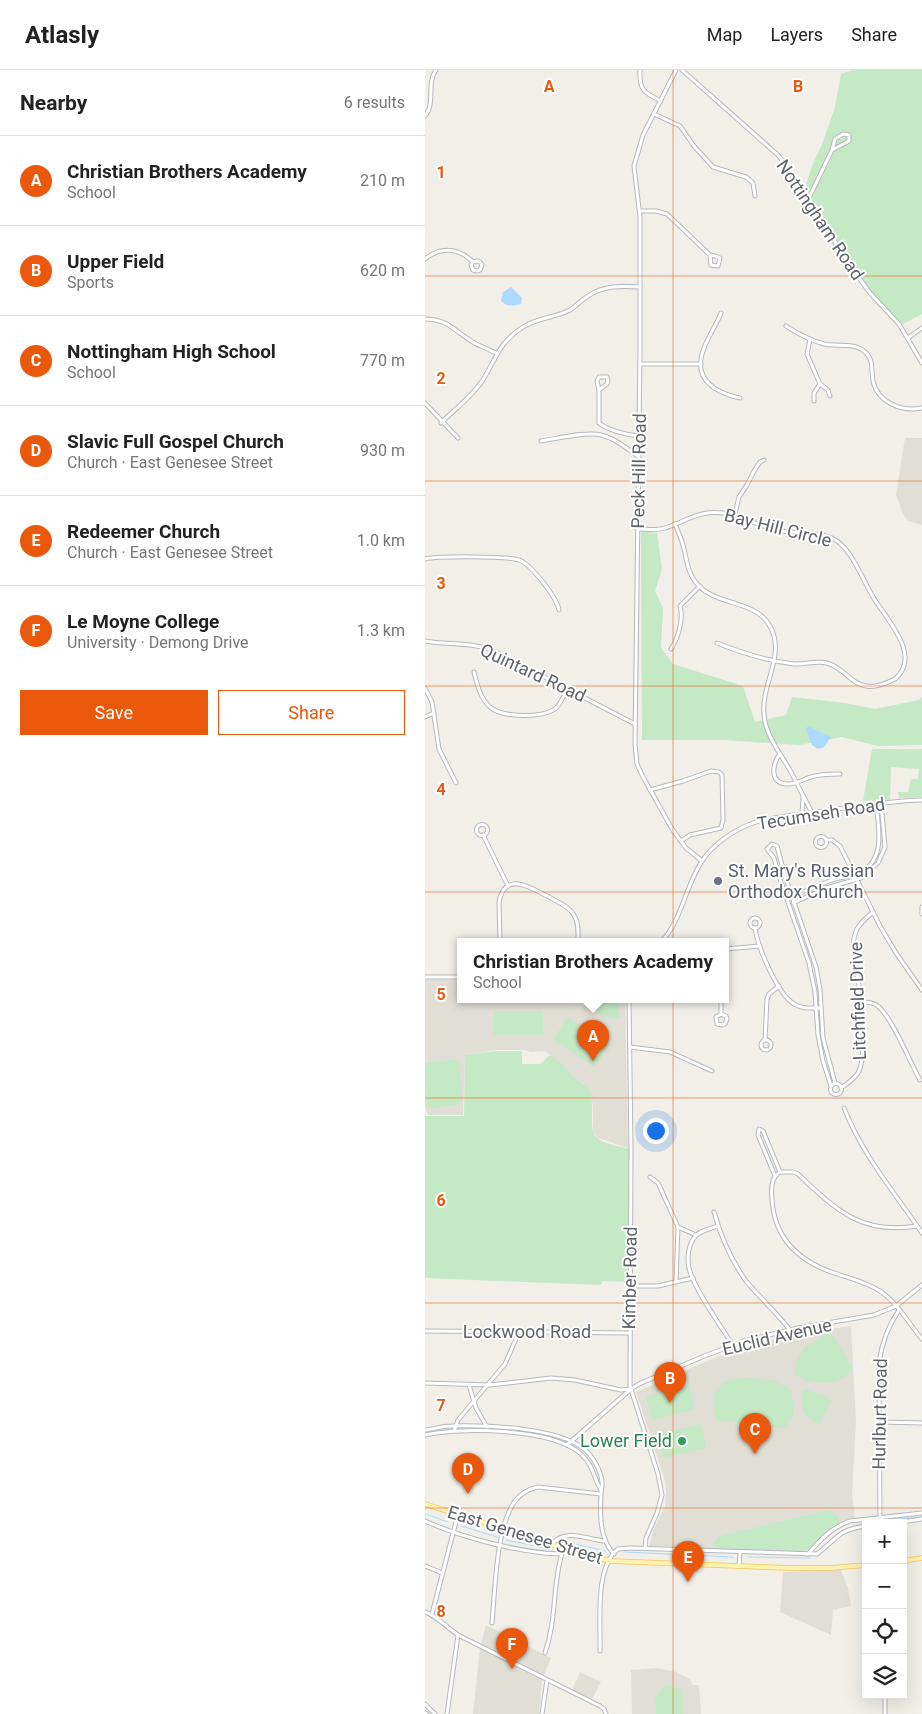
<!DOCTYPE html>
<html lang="en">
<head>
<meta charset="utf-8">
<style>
  body { margin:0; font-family:Roboto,sans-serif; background:#f2f2f2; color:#222 }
  .controls { position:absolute; right:15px; bottom:15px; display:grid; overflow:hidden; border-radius:0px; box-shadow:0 5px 20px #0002 }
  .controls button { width:45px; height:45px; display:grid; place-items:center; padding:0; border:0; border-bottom:1px solid #e0e0e0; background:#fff; color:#222; font:25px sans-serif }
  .you { position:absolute; left:230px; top:1060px; width:18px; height:18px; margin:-12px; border:4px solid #fff; border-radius:50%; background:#1a73e8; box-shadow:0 0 0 8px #1a73e833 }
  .badge { display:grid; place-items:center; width:32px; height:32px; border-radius:50%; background:#ea580c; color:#fff; font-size:16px; font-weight:700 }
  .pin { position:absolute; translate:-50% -41px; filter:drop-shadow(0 1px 2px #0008) }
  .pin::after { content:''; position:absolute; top:26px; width:18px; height:15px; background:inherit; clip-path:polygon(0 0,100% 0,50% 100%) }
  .popup { position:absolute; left:32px; top:868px; width:272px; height:65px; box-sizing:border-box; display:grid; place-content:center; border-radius:0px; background:#fff; filter:drop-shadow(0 1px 4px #0005); font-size:16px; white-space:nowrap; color:#767676 }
  .popup b { font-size:19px; color:#222 }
  .popup::after { content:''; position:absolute; left:50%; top:100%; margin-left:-10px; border:10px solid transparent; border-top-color:#fff }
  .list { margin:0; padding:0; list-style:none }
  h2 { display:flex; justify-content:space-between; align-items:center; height:65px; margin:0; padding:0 20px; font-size:21px }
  h2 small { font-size:16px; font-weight:400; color:#767676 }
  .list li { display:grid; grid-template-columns:32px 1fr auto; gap:15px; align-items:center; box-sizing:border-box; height:90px; padding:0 20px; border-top:1px solid #e0e0e0 }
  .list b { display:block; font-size:19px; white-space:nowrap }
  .list p { margin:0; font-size:16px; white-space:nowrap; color:#767676 }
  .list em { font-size:16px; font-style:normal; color:#767676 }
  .actions { display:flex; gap:10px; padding:15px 20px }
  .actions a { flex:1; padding:11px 0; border:1px solid #ea580c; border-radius:0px; text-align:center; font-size:18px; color:#ea580c }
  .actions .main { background:#ea580c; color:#fff }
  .icon { flex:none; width:28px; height:28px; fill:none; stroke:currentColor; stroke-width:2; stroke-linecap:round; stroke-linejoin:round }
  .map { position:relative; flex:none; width:497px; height:1644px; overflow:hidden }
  header { display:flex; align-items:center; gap:30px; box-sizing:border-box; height:70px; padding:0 25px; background:#fff; border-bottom:1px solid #e0e0e0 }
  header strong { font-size:24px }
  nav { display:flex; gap:28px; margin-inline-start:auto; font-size:18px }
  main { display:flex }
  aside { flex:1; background:#fff }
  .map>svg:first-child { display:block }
</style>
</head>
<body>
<header>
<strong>Atlasly</strong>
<nav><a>Map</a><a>Layers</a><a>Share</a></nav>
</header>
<main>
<aside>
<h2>Nearby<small>6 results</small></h2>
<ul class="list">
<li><span class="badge">A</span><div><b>Christian Brothers Academy</b><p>School</p></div><em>210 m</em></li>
<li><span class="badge">B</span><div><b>Upper Field</b><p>Sports</p></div><em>620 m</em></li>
<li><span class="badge">C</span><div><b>Nottingham High School</b><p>School</p></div><em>770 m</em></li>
<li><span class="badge">D</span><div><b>Slavic Full Gospel Church</b><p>Church · East Genesee Street</p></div><em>930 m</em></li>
<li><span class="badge">E</span><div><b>Redeemer Church</b><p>Church · East Genesee Street</p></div><em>1.0 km</em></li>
<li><span class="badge">F</span><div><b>Le Moyne College</b><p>University · Demong Drive</p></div><em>1.3 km</em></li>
</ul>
<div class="actions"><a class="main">Save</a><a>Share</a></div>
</aside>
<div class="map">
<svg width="497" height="1644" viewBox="0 0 497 1644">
  <rect width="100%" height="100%" fill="#f1efe8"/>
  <g fill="#e1ded6">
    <path d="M480,368H497V455L483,451L479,446L471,425Z"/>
    <path d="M0,910H35L36,930H200L203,1078L173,1068L168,1062V1036L165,1021L159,1014L150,1009L120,981L106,982L98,980H71L40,985L38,1045H3L0,1037Z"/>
    <path d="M426,1256L431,1352L427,1425L430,1449L413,1454L384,1479L377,1482L224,1476L228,1461L240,1436L241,1420L240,1411L211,1322L287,1289L330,1274L373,1264Z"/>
    <path d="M416,1500L423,1518L426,1536L408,1540L406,1565L355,1542L358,1502Z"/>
    <path d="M61,1555L126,1588L117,1610L114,1644H48L55,1578Z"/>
    <path d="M232,1598L251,1602L265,1609L268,1615H274L276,1644H207L206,1600Z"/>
    <path d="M155,1602L176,1612L167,1629L147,1620Z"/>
  </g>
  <g fill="#c5e8c5">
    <path d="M428,0H497V244L478,254L424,200L377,127L387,96L398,72L410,37L416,4Z"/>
    <path d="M216,462L232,463L237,499L230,521L238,538L236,578L248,594L318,616L330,652L361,645L367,627L420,633L450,639L494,630L497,627V675L453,676L417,667L374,675L298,670H217Z"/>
    <path d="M447,679H497V727L474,728L473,722H483L486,709H493L494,699L466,697L465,730L438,731Z"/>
    <path d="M163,930H192L195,948C179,949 170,944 163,930Z"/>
    <rect x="68" y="941" width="50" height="24"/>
    <path d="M142,947L184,974L170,997L128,970Z"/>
    <path d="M71,981H97V994H115L125,985C136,991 142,1001 151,1009C155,1013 163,1015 165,1021C170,1033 163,1058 171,1067C178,1074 194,1076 204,1079V1167H205L204,1212L177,1211L176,1215L0,1208V1046H39L40,985Z"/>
    <path d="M26,990L34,992L37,1031L34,1034L8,1039L3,1036L0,1026V993Z"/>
    <path d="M400,1264L409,1267L427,1297L425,1303C408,1317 388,1315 370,1305C371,1280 381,1277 400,1264Z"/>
    <path d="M319,1307L351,1311L366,1320L369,1335L368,1349H363L362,1358L313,1355L311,1352L291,1350L289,1324L299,1312Z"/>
    <path d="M264,1316L270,1339L227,1350L221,1326Z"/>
    <path d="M379,1319L404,1327L406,1331L394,1354C378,1348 374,1335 379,1319Z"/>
    <path d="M276,1354L281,1378L238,1388L233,1364Z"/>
    <path d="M400,1441C407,1441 414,1444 414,1452L384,1479L377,1482L291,1479L288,1476L291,1469L299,1465Z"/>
    <path d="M241,1614L257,1620L258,1644H231L230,1628Z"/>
  </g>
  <g fill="#aadaff">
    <path d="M86,217L97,228L96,234C89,236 82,237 76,231L78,222Z"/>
    <path d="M383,656L406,667L399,677L393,679L387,675L381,659Z"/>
  </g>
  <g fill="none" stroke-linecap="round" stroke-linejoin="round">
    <g stroke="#aadaff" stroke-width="1">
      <path d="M0,1444L23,1452"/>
      <path d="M464,1450L497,1447"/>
      <path d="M36,1456L72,1467"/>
      <path d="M81,1470L125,1479"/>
      <path d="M137,1471L180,1481"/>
      <path d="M200,1482L308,1487"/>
      <path d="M323,1487L386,1488"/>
    </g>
    <g stroke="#b5b8bc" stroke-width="5">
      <g id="minor">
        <path d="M215,0C214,20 219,23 236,31"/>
        <path d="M251,0L218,65L209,96L215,147V281L210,674L212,694L217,705L247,759L261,778L277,791"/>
        <path d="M257,0L354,86L431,204L445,223L474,254L497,293"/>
        <path d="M229,44L255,56L269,76L288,97L321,107L328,113L330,126"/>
        <path d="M0,46C11,33 1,14 11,0"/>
        <path d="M383,130L407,80L410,69L418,64L424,65V71L407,80"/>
        <path d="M215,141H231L242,144L285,185L286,195L293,196L295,188L290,186L285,185"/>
        <path d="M0,189C16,176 34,178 48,192L52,191L55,192L57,195L55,200L52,201L48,200L46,195L48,192"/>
        <path d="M296,243C291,256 282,268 278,281C268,310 291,323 315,328"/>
        <path d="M0,249C22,249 29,260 46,271C54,276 63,279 71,283"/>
        <path d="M361,256C373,264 385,270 399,274C413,277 430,272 440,282C449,289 446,301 448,311C453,333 477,342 497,338"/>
        <path d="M483,268L497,258"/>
        <path d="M385,269L382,284L395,314"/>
        <path d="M215,294H276"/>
        <path d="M174,320L172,311L174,307H182L183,311L182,314L174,320V353C185,361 202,365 214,366"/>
        <path d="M389,331V323L395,314L403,320L405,326"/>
        <path d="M0,333L33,368"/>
        <path d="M16,353C29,340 44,329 55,314C71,292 71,274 98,257C114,247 130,248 145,240C151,236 157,230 163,226C179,215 197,216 215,217"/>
        <path d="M116,371C131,369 162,361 176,365C190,368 202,379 214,387"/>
        <path d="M310,444L314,427L322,415L329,401L335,392L339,390"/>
        <path d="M250,454C253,461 256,468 258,475C262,489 262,503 272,514C292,537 332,529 346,558C360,586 336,615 339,644C340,665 356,684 366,702C373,716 380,729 387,743"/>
        <path d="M213,459C222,459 231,461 240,458C254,454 267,445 282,443C310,440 326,454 351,460C369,464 390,461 407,468C427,477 438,512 450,530C463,551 497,586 470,609C462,613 450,618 441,616C426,614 418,597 402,593C391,590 380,595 369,594C342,591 317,583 292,573"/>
        <path d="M0,489C13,486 82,486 94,490C106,494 132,528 134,540"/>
        <path d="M0,571C22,575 46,572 67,580L210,654"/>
        <path d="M246,579C253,568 259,549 255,536L275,516"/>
        <path d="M49,602C52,614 55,628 65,637C78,648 116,648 130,639C136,634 139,625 142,619"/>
        <path d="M0,618L7,632L14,679L31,713"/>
        <path d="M0,647L9,643"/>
        <path d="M355,684C347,693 344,715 363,714C371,714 379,709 386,707C395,704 405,704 415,704"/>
        <path d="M225,720L258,711L286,701L294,702L297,705L298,750L296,758L265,765L256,771"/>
        <path d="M377,744L378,727"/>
        <circle cx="57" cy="760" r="5.5"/>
        <path d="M58,765L83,816"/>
        <circle cx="396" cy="772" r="5.5"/>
        <path d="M401,770H407L415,776L455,856L471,883L497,920"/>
        <path d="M366,827C381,821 395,814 410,809C416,807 423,807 429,805C462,794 454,759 451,734"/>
        <path d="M368,833L401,818L436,808L453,793L460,777L456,733"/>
        <path d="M497,837V844"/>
        <circle cx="330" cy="853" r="5"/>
        <path d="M330,858C333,878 352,923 369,934C377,939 386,938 395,938"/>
        <path d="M239,869L247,872"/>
        <path d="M75,872L74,832C80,800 106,818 124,827C132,832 144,836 149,845C154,853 153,863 153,872"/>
        <path d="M236,872C256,852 261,815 277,791C288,774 309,760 328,753C346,747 366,746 384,743C421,738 459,731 497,730"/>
        <path d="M300,879L335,876"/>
        <path d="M0,907H36"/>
        <path d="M204,930L206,1078L205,1316L233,1404L237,1425L232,1443L221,1468L220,1478"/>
        <path d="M242,930H245"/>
        <path d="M435,932C442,932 449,932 454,937C468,950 485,992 495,1010"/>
        <path d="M296,944L301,946L302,949L300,954L297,955L292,954L291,947L296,944V930"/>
        <path d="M340,970L342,929L344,924L354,916"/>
        <circle cx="341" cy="975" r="5"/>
        <path d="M205,977L245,982L287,1001"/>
        <circle cx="411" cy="1019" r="5.5"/>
        <path d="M406,1016L398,991L393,965L390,922L384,893L355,809L349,788L342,779L347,774L352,776L359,803L391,897L395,919L398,968L410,1013"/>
        <path d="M416,1018C422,1014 429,1009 433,1003C443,985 436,925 432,904C430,889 425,873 432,859C436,852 442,847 448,842"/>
        <path d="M419,1038C437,1084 469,1122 497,1163"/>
        <path d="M355,1102C346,1107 346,1120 347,1129C349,1168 374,1191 409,1203C424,1208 441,1212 455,1221C473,1233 483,1253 497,1269"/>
        <path d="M355,1102H368L373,1104C411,1140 436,1165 492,1156"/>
        <path d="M350,1106L333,1065L334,1059L338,1061L355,1102"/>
        <path d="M225,1107L233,1113L253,1157L251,1211"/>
        <path d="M289,1142C296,1167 306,1190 321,1211C335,1228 352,1243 365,1260"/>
        <path d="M293,1156C285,1159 273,1161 269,1168C263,1176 262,1189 264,1198C268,1217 296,1257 308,1275"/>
        <path d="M253,1157L271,1165"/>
        <path d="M205,1216H233L268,1208"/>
        <path d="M0,1261L204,1263"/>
        <path d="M0,1313L65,1315L126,1308L150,1310L196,1320L205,1319"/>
        <path d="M44,1315L51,1338L62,1357"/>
        <path d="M454,1352L497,1353"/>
        <path d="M0,1360C9,1359 17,1356 26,1356C61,1355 132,1357 159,1379C168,1386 176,1401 177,1412C178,1416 176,1419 176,1423C175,1443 174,1469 189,1484"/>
        <path d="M29,1361L33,1350L80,1294L94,1262"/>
        <path d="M0,1365C36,1357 128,1358 156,1384C169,1396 168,1407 176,1420"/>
        <path d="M142,1375L206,1319L214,1314L277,1287L319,1271L373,1258L449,1245L471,1236L497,1215"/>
        <path d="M0,1451C38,1468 95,1483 137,1484"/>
        <path d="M455,1453L454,1292C457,1273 463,1256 474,1240"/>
        <path d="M470,1453L497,1449"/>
        <path d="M127,1474C140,1458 162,1469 179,1471"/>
        <path d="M383,1484C395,1470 407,1457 425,1451L497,1443"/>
        <path d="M0,1496L17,1503"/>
        <path d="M314,1496L315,1482"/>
        <path d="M0,1542C10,1545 23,1558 33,1565L175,1636L179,1639L181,1644"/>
        <path d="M7,1544L33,1444"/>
        <path d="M67,1553C70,1521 71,1457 90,1431C96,1423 104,1419 113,1417L176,1424"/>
        <path d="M175,1581C176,1553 169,1498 193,1479L206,1478L392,1484C413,1468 412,1460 441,1456"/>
        <path d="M120,1583C132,1549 127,1517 137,1483"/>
        <path d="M460,1625V1644"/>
        <path d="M0,1634L10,1644"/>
        <path d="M0,1643L2,1644"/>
        <path d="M22,1644L33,1565"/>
        <path d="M117,1644L122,1610"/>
      </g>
    </g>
    <g stroke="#f2c960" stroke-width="5.5">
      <g id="major">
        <path d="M0,1434L160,1485L185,1491L365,1498H406L441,1495"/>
        <path d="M478,1491L497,1488"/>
      </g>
    </g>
    <use href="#minor" stroke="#fff" stroke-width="3"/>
    <use href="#major" stroke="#fff2af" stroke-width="4"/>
  </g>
  <path fill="none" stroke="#e8590c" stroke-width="1" stroke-opacity="0.55" d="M248,0V1644M0,206H497M0,411H497M0,616H497M0,822H497M0,1028H497M0,1233H497M0,1438H497"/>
  <circle fill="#6b7280" stroke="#fff" stroke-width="2" cx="293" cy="811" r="5"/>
  <circle fill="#2e9e5b" stroke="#fff" stroke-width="2" cx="257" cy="1371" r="5"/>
  <g text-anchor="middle" stroke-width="4" stroke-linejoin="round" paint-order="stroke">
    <g font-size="18" fill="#5f6368" stroke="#fff">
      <text transform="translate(395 150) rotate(56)" y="6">Nottingham Road</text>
      <text transform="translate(214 401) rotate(-89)" y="6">Peck Hill Road</text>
      <text transform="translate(353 458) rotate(14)" y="6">Bay Hill Circle</text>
      <text transform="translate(108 603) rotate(25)" y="6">Quintard Road</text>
      <text transform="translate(396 744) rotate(-9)" y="6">Tecumseh Road</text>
      <text transform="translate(433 931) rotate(-92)" y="6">Litchfield Drive</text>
      <text transform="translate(205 1208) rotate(-89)" y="6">Kimber Road</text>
      <text x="102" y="1268">Lockwood Road</text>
      <text transform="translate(352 1267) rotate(-13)" y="6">Euclid Avenue</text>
      <text transform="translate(455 1344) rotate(-89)" y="6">Hurlburt Road</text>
      <text transform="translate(100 1465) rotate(17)" y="6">East Genesee Street</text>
    </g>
    <g font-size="18" fill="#5b616d" stroke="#fff" text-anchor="start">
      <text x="303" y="807">St. Mary's Russian<tspan x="303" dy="21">Orthodox Church</tspan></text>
    </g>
    <g font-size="18" fill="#27864d" stroke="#fff" text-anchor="end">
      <text x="247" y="1377">Lower Field</text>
    </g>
  </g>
  <g font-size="16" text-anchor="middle" font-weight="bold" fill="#e8590c" stroke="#fff" stroke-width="4" stroke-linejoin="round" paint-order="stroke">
    <text x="124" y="22">A</text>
    <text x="373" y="22">B</text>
    <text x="16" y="108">1</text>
    <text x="16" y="314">2</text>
    <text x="16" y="519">3</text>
    <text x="16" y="725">4</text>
    <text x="16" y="930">5</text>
    <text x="16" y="1136">6</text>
    <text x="16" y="1341">7</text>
    <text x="16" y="1547">8</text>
  </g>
</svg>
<div class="controls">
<button>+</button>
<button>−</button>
<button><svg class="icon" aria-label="locate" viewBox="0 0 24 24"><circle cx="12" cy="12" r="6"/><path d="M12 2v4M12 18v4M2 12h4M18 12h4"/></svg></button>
<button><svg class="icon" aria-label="layers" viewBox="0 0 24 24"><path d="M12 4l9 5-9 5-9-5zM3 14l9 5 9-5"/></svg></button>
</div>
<div class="you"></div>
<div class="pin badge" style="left:168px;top:991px">A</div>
<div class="popup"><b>Christian Brothers Academy</b>School</div>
<div class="pin badge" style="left:245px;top:1333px">B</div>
<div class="pin badge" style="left:330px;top:1384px">C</div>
<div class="pin badge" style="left:43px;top:1424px">D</div>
<div class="pin badge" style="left:263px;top:1512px">E</div>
<div class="pin badge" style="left:87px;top:1599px">F</div>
</div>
</main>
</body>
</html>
